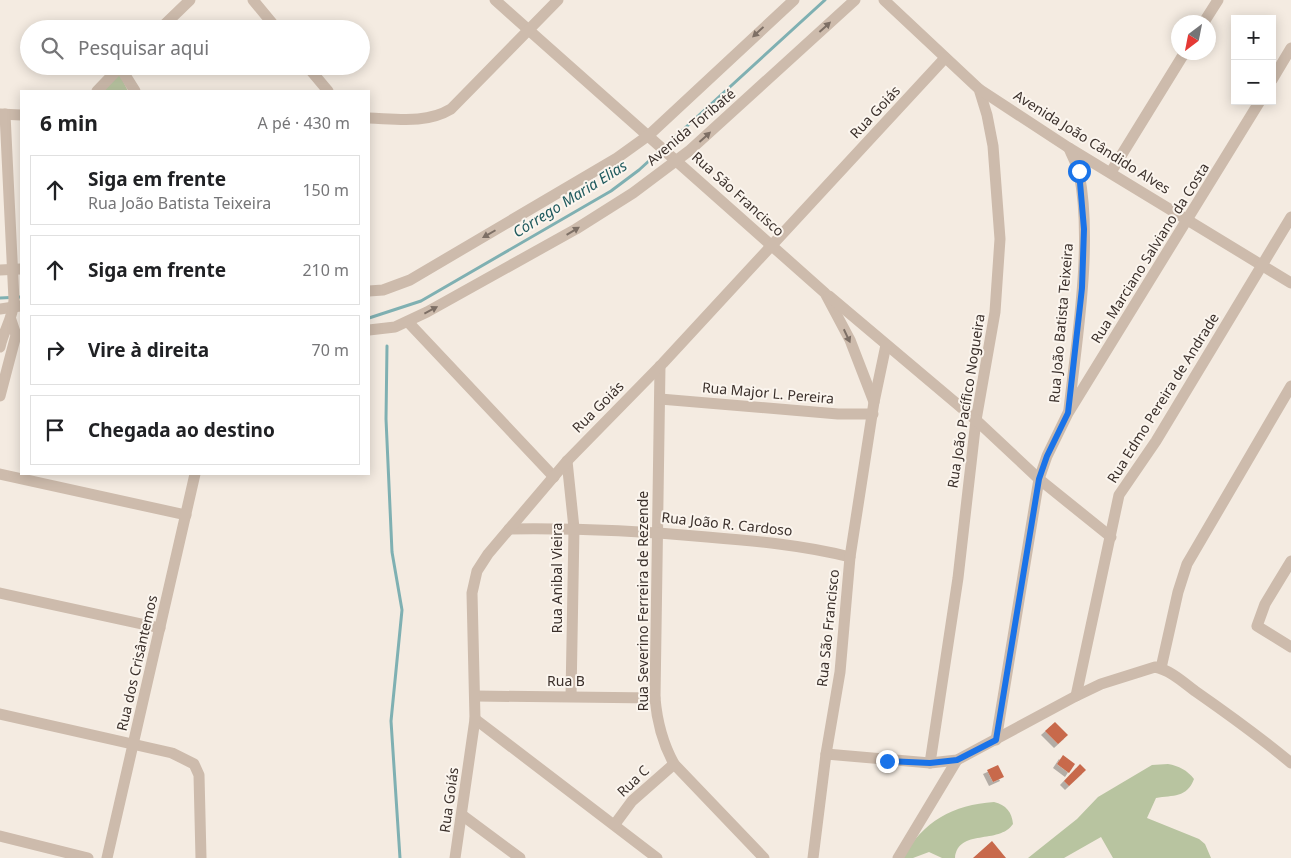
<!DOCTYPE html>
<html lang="pt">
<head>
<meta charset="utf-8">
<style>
  body { margin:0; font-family:"Noto Sans",sans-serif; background:#f6f6f6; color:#202124 }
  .controls { position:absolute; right:15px; top:15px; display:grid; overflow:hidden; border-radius:0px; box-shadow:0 2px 12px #0003 }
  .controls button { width:45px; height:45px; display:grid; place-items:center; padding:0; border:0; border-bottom:1px solid #e0e0e0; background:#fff; color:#202124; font:25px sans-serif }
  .compass { position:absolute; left:1171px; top:15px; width:45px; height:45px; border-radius:50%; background:#fff; box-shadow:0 2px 12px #0003; rotate:212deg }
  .stop { position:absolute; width:15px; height:15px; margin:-11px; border:4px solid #1a73e8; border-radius:50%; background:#fff }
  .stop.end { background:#1a73e8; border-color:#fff; box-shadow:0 1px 5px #0008 }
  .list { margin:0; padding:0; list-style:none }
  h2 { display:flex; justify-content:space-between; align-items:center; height:65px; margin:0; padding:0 20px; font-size:21px }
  h2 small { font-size:16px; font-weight:400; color:#757577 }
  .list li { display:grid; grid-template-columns:32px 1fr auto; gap:15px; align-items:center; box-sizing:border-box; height:70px; margin:0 10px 10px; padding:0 10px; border:1px solid #e0e0e0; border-radius:0px }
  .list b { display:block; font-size:19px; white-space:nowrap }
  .list p { margin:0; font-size:16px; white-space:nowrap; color:#757577 }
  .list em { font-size:16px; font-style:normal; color:#757577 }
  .icon { flex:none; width:28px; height:28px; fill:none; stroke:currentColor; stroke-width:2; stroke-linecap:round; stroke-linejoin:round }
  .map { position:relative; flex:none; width:1291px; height:858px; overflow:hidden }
  .search { position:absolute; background:#fff; box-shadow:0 2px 12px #0003; left:20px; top:20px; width:350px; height:55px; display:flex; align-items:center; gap:12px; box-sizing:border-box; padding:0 18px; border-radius:28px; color:#757577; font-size:19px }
  .panel { position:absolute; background:#fff; box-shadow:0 2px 12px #0003; left:20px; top:90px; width:350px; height:385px; border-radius:0px }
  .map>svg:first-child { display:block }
</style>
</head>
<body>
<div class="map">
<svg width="1291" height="858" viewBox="0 0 1291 858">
  <defs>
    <filter id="shadow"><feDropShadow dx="-4" dy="4" stdDeviation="0" flood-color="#0004"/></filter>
  </defs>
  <rect width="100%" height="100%" fill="#f4ebe1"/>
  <g fill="#b8c4a0">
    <path d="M119,73L128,91H102Z"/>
    <path d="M1168,764C1179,766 1187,770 1194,779C1187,798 1173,795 1156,798L1147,818L1199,839L1205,844L1211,858H1113L1101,837L1064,858H1028L1077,819L1098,797L1152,765Z"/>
    <path d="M994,802C1006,805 1012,812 1013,824C999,845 958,828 955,858H942L929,852L913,858H903C923,821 953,805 994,802Z"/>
  </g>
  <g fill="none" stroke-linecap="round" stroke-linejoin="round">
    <g stroke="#7fb0b2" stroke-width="3">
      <path d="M0,298L21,297"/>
      <path d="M369,318L421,301L611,191L639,170L825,0"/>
      <path d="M387,346L386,419L392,552L402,610L391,721L400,858"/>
    </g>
  </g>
  <g fill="#c8694b" filter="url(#shadow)">
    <path d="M1055,722L1068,735L1058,744L1045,731Z"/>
    <path d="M1063,755L1075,764L1069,773L1057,764Z"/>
    <path d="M1080,764L1086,770L1069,786L1064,781Z"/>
    <path d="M998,765L1004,777L993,782L987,770Z"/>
    <path d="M992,841L1006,858H973Z"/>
  </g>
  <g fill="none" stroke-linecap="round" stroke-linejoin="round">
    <g stroke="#cdbbac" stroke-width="11">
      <path d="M253,0L277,29"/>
      <path d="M495,0L825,293L850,340L874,402"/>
      <path d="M884,0L979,89L987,115L993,146L1000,239L995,312L976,420L958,578L930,763"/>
      <path d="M1204,22L1218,0"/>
      <path d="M160,29L190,0"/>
      <path d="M307,66L328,91"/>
      <path d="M120,67L135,91"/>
      <path d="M1272,80L1291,48"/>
      <path d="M979,89L1069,148L1291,283"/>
      <path d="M97,91L121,66"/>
      <path d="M0,114L21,115"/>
      <path d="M369,118C397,119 426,124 451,109L558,0"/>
      <path d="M1111,172L1185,52"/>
      <path d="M0,270L20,269"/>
      <path d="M369,291L383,290L410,280L617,158L649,135L794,0"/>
      <path d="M829,296L976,420L1039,479L1111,537"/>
      <path d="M0,309L20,306"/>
      <path d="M408,322L554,477"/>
      <path d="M369,330L395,327L427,312L576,229L633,193L689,151L855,0"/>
      <path d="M0,347C4,329 13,319 14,300L5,114"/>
      <path d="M660,366L655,698C657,722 662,742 674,764L764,858"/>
      <path d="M0,396L16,335L11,320"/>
      <path d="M660,399L838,414H873"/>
      <path d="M1069,409C1077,337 1093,243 1079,173C1077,164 1072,156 1069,148"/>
      <path d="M567,461L574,528L571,696"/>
      <path d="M0,474L186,515"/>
      <path d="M509,529C575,528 641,531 707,537C755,541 803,545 850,557"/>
      <path d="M1291,561L1265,604L1257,626L1291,647"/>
      <path d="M0,593L160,628"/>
      <path d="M1161,668L1178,592L1187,564L1291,386"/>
      <path d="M476,696L655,698"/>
      <path d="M1076,696L1119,495L1156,441L1291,217"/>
      <path d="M0,714L172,753L194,764L199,775L201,858"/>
      <path d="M475,719L657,858"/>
      <path d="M996,740L1039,479L1047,456L1068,413L1260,101"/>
      <path d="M826,754L930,763L957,760L1076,696L1101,684L1155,667C1170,670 1183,682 1195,691C1228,714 1260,737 1291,763"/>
      <path d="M462,815L520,858"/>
      <path d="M615,824L632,801L674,764"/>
      <path d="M0,836L88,858"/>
      <path d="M107,858L195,474"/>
      <path d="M455,858L475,719L472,593L477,571L488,554L567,461L663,363L945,58"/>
      <path d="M813,858L826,754L840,672L850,557L874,402L886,345"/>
      <path d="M898,858L957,760"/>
    </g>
  </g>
  <defs><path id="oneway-solid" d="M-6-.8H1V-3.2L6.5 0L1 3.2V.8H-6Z" transform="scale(1.25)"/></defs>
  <g fill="#7d6f65">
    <use href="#oneway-solid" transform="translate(825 27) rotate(-42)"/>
    <use href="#oneway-solid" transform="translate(758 32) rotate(137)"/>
    <use href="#oneway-solid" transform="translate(705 137) rotate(-42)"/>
    <use href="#oneway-solid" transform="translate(573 231) rotate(-31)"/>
    <use href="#oneway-solid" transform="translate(489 234) rotate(150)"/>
    <use href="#oneway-solid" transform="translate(431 310) rotate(-28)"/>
    <use href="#oneway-solid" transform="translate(847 336) rotate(65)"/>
  </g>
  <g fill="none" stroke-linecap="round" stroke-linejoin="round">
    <path stroke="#1a73e8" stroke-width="6" d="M887,761L930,763L957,760L996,740L1039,479L1047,456L1068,413L1082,288L1084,229L1079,171"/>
  </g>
  <g text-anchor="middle" stroke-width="4" stroke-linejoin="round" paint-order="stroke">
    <g font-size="14" fill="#3b302b" stroke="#fbf5ee">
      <text transform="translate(875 112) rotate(-47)" y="5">Rua Goiás</text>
      <text transform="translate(691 127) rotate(-40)" y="5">Avenida Toribaté</text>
      <text transform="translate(1092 142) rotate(32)" y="5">Avenida João Cândido Alves</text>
      <text transform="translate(738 194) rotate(42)" y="5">Rua São Francisco</text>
      <text transform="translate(1150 253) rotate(-58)" y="5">Rua Marciano Salviano da Costa</text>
      <text transform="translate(1061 323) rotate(-85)" y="5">Rua João Batista Teixeira</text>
      <text transform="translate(768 393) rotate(5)" y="5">Rua Major L. Pereira</text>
      <text transform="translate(1163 398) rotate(-58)" y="5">Rua Edmo Pereira de Andrade</text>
      <text transform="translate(966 401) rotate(-81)" y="5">Rua João Pacífico Nogueira</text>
      <text transform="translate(598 407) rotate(-45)" y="5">Rua Goiás</text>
      <text transform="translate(727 524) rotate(6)" y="5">Rua João R. Cardoso</text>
      <text transform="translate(557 578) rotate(-90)" y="5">Rua Anibal Vieira</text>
      <text transform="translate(643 601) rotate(-90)" y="5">Rua Severino Ferreira de Rezende</text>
      <text transform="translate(828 628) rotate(-84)" y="5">Rua São Francisco</text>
      <text transform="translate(137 663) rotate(-77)" y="5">Rua dos Crisântemos</text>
      <text x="566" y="686">Rua B</text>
      <text transform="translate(633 781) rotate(-44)" y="5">Rua C</text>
      <text transform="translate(449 800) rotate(-82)" y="5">Rua Goiás</text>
    </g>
    <g font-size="15" font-style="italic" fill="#1f5a5e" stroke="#fbf5ee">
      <text transform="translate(570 199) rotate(-32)" y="5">Córrego Maria Elias</text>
    </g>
  </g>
</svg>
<div class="controls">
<button>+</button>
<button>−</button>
</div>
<svg class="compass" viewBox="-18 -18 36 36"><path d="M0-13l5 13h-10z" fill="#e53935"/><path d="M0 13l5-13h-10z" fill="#757577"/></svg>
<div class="stop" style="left:1079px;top:171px"></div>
<div class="stop end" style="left:887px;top:761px"></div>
<div class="search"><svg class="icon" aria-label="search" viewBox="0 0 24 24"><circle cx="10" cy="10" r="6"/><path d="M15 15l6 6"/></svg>Pesquisar aqui</div>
<section class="panel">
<h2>6 min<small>A pé · 430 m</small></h2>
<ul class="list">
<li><svg class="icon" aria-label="ahead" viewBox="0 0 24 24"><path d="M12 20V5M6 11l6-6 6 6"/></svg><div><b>Siga em frente</b><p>Rua João Batista Teixeira</p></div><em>150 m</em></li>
<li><svg class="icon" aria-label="ahead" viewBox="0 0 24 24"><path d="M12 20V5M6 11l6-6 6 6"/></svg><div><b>Siga em frente</b></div><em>210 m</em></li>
<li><svg class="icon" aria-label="right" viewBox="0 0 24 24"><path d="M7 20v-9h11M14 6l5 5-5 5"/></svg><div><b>Vire à direita</b></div><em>70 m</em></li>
<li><svg class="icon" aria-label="arrive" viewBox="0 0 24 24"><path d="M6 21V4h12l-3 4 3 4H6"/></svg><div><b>Chegada ao destino</b></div></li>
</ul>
</section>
</div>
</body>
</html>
